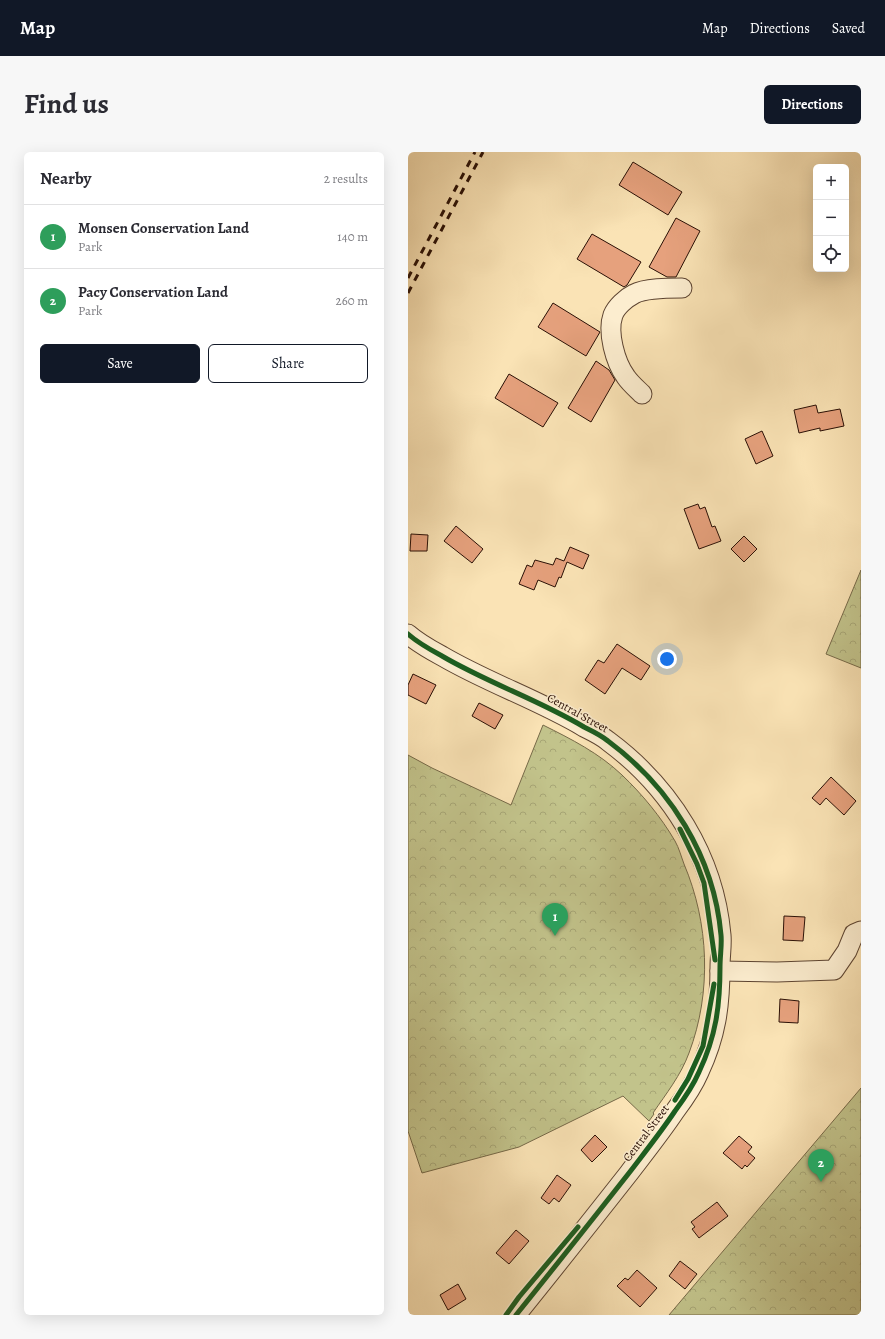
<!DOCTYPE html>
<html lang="en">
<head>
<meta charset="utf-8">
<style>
  body { margin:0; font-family:Alegreya,serif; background:#f7f7f7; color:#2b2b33 }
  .controls { position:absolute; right:12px; top:12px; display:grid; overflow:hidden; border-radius:6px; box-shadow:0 4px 16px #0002 }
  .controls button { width:36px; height:36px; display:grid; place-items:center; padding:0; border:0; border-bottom:1px solid #e1e1e2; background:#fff; color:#2b2b33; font:20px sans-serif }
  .you { position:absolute; left:259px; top:507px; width:14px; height:14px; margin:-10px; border:3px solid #fff; border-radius:50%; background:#1a73e8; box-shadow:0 0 0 6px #1a73e833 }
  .badge { display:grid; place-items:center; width:26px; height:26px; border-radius:50%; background:#111827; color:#fff; font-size:13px; font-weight:700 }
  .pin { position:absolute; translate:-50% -33px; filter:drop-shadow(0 1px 2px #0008) }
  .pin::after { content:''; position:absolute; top:21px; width:14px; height:12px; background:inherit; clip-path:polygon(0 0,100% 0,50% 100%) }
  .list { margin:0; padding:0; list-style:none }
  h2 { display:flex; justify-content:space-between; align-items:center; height:52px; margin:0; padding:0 16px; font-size:17px }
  h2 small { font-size:13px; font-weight:400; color:#7c7c81 }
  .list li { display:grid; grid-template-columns:26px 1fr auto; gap:12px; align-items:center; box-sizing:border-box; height:64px; padding:0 16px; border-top:1px solid #e1e1e2 }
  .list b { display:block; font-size:15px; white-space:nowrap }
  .list p { margin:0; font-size:13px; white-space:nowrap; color:#7c7c81 }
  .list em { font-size:13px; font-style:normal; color:#7c7c81 }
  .actions { display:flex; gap:8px; padding:12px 16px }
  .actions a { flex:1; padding:9px 0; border:1px solid #111827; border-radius:6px; text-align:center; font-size:14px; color:#111827 }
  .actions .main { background:#111827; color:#fff }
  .icon { flex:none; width:22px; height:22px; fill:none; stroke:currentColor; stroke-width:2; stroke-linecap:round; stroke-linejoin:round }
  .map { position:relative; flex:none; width:453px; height:1163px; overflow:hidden; border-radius:6px }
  header { display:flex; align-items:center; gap:24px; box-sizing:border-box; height:56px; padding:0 20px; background:#111827; color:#fff }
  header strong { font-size:19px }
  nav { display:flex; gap:22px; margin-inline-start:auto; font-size:14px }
  .intro { display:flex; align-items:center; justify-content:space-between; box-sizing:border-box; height:96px; padding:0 24px }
  h1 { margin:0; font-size:28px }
  .button { padding:10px 18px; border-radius:6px; background:#111827; color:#fff; font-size:14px; font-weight:700 }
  main { display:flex; gap:24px; padding:0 24px }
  aside { flex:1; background:#fff; border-radius:6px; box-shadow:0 4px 16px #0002 }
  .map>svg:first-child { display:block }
</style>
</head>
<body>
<header>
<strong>Map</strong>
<nav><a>Map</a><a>Directions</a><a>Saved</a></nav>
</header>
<div class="intro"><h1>Find us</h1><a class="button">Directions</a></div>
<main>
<aside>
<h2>Nearby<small>2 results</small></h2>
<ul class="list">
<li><span class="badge" style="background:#2e9e5b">1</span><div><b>Monsen Conservation Land</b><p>Park</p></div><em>140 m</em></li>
<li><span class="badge" style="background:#2e9e5b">2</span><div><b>Pacy Conservation Land</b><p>Park</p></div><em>260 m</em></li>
</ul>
<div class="actions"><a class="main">Save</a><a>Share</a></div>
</aside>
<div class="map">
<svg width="453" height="1163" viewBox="0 0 453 1163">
  <defs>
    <pattern id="park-crowns" width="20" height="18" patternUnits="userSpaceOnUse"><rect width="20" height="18" fill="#c2c38b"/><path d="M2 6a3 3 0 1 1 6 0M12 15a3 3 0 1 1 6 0" fill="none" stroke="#a7a676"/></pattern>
  </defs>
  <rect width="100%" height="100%" fill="#fae3b5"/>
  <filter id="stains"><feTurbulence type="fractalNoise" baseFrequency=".005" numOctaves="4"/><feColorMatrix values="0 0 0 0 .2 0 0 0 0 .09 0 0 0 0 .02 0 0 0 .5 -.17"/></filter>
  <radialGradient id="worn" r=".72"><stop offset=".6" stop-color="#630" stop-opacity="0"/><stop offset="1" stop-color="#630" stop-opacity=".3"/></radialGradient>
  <g fill="url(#park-crowns)" stroke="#766948">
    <path d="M453,418V516L418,502Z"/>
    <path d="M135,573C163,587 191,601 214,623C234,642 253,665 267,689C271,696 273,704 276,712C301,771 304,840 281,901C273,923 258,942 245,961L246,962L241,969L215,944L111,995L14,1021L0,979V603L24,616L103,653Z"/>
    <path d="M453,936V1163H261Z"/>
  </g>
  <g fill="#e6a17d" stroke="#290f05">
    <path d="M225,10L274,40L260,63L211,33Z"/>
    <path d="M268,66L292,79L268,125H259L241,115Z"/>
    <path d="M184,82L233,110L219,133L216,135L169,107Z"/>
    <path d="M145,151L192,180L178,204L130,175Z"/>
    <path d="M188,209L201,218L207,228L183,270L160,256Z"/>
    <path d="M101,222L150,251L135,275L87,246Z"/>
    <path d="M408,253L410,261L432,257L436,274L412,279V276L391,281L386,258Z"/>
    <path d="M354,279L365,304L348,312L337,287Z"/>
    <path d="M290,352L292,357L297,355L304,375L307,374L313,389L291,397L276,357Z"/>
    <path d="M48,374L75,397L64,411L36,389Z"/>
    <path d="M3,382L20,383L19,399H2Z"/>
    <path d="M336,384L349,397L336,410L323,397Z"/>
    <path d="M162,395L181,403L175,417L159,410L153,426L151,425L147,435L130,428L126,438L111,432L119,413L124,415L127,408L145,413L148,406L156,409Z"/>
    <path d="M209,492L242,514L233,528L214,516L197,542L177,528L190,508L196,511Z"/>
    <path d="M5,522L28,533L18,552L0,543V533Z"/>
    <path d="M71,551L95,563L87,577L64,564Z"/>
    <path d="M423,625L448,649L436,663L418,646L412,653L404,646Z"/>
    <path d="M376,764L397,765L395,789L375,788Z"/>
    <path d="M372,847L391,849L390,871L371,870Z"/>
    <path d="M187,983L199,995L184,1010L173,998Z"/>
    <path d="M331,984L344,995L340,1000L347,1006L339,1015L337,1013L334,1017L315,1001Z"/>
    <path d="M149,1023L163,1033L151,1050L146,1046L141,1052L133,1046Z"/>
    <path d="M309,1050L320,1064L291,1086L284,1077L287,1075L283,1070Z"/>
    <path d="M108,1078L121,1089L101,1112L88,1101Z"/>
    <path d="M272,1109L289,1122L277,1137L261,1124Z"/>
    <path d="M229,1118L249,1136L232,1155L209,1134L217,1126L220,1128Z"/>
    <path d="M50,1132L58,1147L40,1158L32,1143Z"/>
  </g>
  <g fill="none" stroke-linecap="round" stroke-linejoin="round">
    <g stroke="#5d4431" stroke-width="21">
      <g id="minor">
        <path d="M234,242C229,237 222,231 218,225C207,210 199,180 205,163C208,155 218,146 226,142C237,136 261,136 274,136"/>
        <path d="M0,482C10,491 23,498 34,504C80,531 131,548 176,575C184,579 193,583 200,589C262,635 306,704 313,783C314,793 312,804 312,815C312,854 308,884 291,920C285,934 276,947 267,959C253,980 237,1000 221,1021C184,1068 146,1116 108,1163"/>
        <path d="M312,819L369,820L426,818L439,799L446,782L453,779"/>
      </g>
    </g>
    <use href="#minor" stroke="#fcedcf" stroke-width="19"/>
    <g stroke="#290f05" stroke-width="3" stroke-dasharray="7 7" stroke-linecap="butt">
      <path d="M0,126L67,0"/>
      <path d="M0,141L75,0"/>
    </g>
    <g stroke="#fcedcf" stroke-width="8">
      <g id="cycleway">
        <path d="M0,482C10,491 23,498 34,504C80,531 131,548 176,575C184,579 193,583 200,589C262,635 306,704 313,783C314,793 312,804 312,815C312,854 308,884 291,920C285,934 276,947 267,959C253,980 237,1000 221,1021C184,1068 146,1116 108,1163"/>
        <path d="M272,677L289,712L296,731L307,808"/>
        <path d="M267,948L280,927L295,894L306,832"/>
        <path d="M98,1163L111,1145L170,1075"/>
      </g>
    </g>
    <use href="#cycleway" stroke="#1b5e20" stroke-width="5"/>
  </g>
  <g text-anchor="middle" stroke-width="3" stroke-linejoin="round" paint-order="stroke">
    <g font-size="12" fill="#290f05" stroke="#fcedcf">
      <text transform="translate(170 561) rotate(29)" y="4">Central Street</text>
      <text transform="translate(238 981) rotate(-53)" y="4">Central Street</text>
    </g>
  </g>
  <rect width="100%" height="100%" filter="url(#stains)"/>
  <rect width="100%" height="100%" fill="url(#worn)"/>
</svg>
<div class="controls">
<button>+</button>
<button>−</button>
<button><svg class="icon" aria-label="locate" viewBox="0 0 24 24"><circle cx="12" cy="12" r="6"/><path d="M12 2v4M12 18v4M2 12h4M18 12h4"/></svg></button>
</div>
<div class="you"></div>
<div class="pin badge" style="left:147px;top:784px;background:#2e9e5b">1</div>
<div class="pin badge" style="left:413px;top:1030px;background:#2e9e5b">2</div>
</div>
</main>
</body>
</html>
